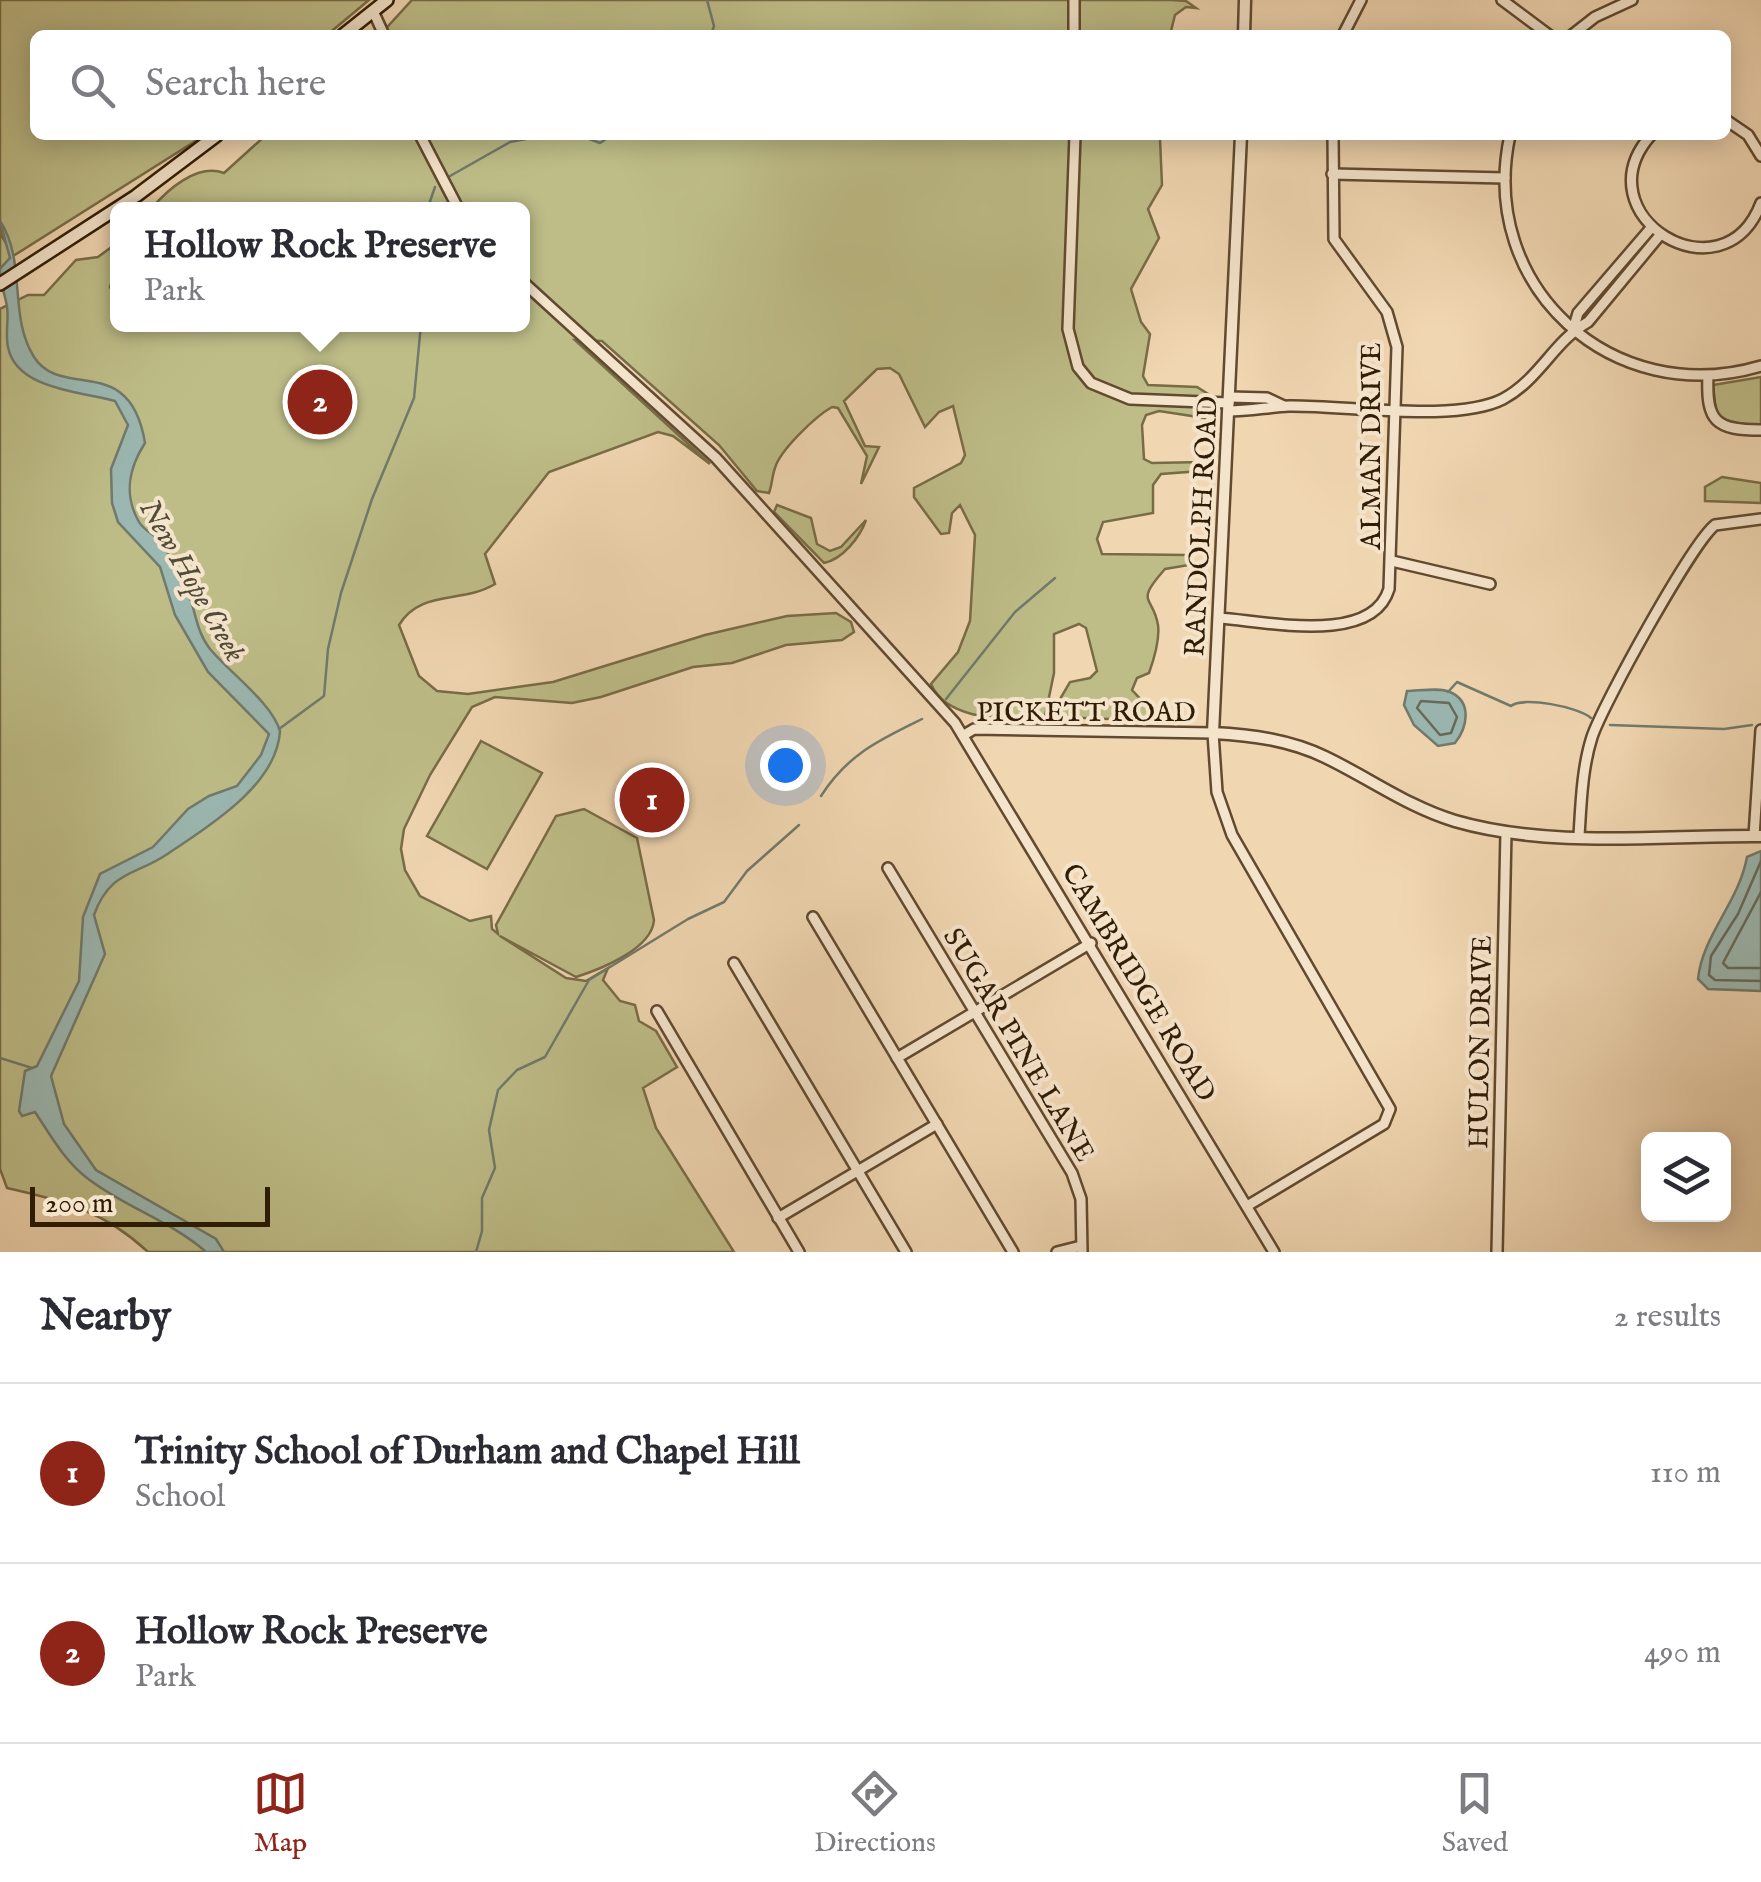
<!DOCTYPE html>
<html lang="en">
<head>
<meta charset="utf-8">
<style>
  body { margin:0; font-family:"IM FELL English",serif; background:#f2f2f3; color:#2b2b33 }
  .controls { position:absolute; right:30px; bottom:30px; display:grid; overflow:hidden; border-radius:15px; box-shadow:0 5px 25px #0003 }
  .controls button { width:90px; height:90px; display:grid; place-items:center; padding:0; border:0; border-bottom:2px solid #e1e1e2; background:#fff; color:#2b2b33; font:50px sans-serif }
  .scale { position:absolute; left:30px; bottom:25px; width:240px; box-sizing:border-box; padding-left:10px; border:5px solid #311c04; border-top:0; font-size:28px; line-height:35px; white-space:nowrap; color:#311c04; -webkit-text-stroke:8px #f5e4cc; paint-order:stroke }
  .you { position:absolute; left:785px; top:765px; width:35px; height:35px; margin:-25px; border:8px solid #fff; border-radius:50%; background:#1a73e8; box-shadow:0 0 0 15px #1a73e833 }
  .badge { display:grid; place-items:center; width:65px; height:65px; border-radius:50%; background:#8f2418; color:#fff; font-size:32px; font-weight:700 }
  .pin { position:absolute; translate:-50% -50%; border:5px solid #fff; box-shadow:0 2px 10px #0006 }
  .popup { position:absolute; left:110px; top:202px; width:420px; height:130px; box-sizing:border-box; display:grid; place-content:center; border-radius:15px; background:#fff; filter:drop-shadow(0 2px 8px #0005); font-size:32px; white-space:nowrap; color:#7c7c81 }
  .popup b { font-size:38px; color:#2b2b33 }
  .popup::after { content:''; position:absolute; left:50%; top:100%; margin-left:-20px; border:20px solid transparent; border-top-color:#fff }
  .list { margin:0; padding:0; list-style:none }
  h2 { display:flex; justify-content:space-between; align-items:center; height:130px; margin:0; padding:0 40px; font-size:42px }
  h2 small { font-size:32px; font-weight:400; color:#7c7c81 }
  .list li { display:grid; grid-template-columns:65px 1fr auto; gap:30px; align-items:center; box-sizing:border-box; height:180px; padding:0 40px; border-top:2px solid #e1e1e2 }
  .list b { display:block; font-size:38px; white-space:nowrap }
  .list p { margin:0; font-size:32px; white-space:nowrap; color:#7c7c81 }
  .list em { font-size:32px; font-style:normal; color:#7c7c81 }
  .icon { flex:none; width:55px; height:55px; fill:none; stroke:currentColor; stroke-width:2; stroke-linecap:round; stroke-linejoin:round }
  .map { position:relative; flex:none; width:1761px; height:1252px; overflow:hidden }
  .search { position:absolute; background:#fff; box-shadow:0 5px 25px #0003; left:30px; right:30px; top:30px; height:110px; display:flex; align-items:center; gap:25px; box-sizing:border-box; padding:0 35px; border-radius:15px; color:#7c7c81; font-size:38px }
  .sheet { height:490px; background:#fff }
  nav { display:flex; justify-content:space-around; align-items:center; box-sizing:border-box; height:140px; border-top:2px solid #e1e1e2; background:#fff; font-size:28px; color:#7c7c81 }
  nav a { display:grid; justify-items:center; gap:5px }
  nav .on { color:#8f2418 }
  .map>svg:first-child { display:block }
</style>
</head>
<body>
<div class="map">
<svg width="1761" height="1252" viewBox="0 0 1761 1252">
  <rect width="100%" height="100%" fill="#f0d6b1"/>
  <filter id="stains"><feTurbulence type="fractalNoise" baseFrequency=".002" numOctaves="4"/><feColorMatrix values="0 0 0 0 .2 0 0 0 0 .09 0 0 0 0 .02 0 0 0 .5 -.17"/></filter>
  <radialGradient id="worn" r=".72"><stop offset=".6" stop-color="#630" stop-opacity="0"/><stop offset="1" stop-color="#630" stop-opacity=".3"/></radialGradient>
  <g fill="#bebd88" stroke="#786c46" stroke-width="2.5">
    <path d="M0,0H369L327,35H35V135H205L10,258L0,269V233L8,247L0,229Z"/>
    <path d="M412,0H1172L1186,1L1196,8L1186,7L1175,15L1170,35H380Z"/>
    <path d="M266,135H1158L1160,139L1162,185L1148,209L1159,238L1131,289L1141,322L1150,334L1143,376L1148,385L1197,387L1208,394L1205,418L1159,411L1146,415L1142,425L1144,459L1152,463L1203,462L1201,471L1161,474L1153,485V513L1103,522L1097,539L1102,554L1187,555L1195,564L1165,569C1134,604 1153,595 1158,625C1160,640 1154,659 1149,673L1137,678L1132,690L1161,721L1057,717V704L1070,682L1090,678L1097,671L1086,628L1079,624L1054,634V673L1044,721C1010,719 947,722 931,684L958,652L970,621L975,535L960,505L952,513L949,533L941,534L914,497V488L961,463L965,455L953,406L939,412L925,427L899,374L890,368L877,369L844,401L865,446L879,447L861,484L867,456L838,408L832,407C816,416 780,450 775,468C772,476 772,485 769,493L757,491L719,445L602,341L575,340L710,464L673,436L658,432L549,472L485,554L495,584C462,604 421,589 399,625L419,676L437,691L468,694L553,682L705,635L787,616L836,613L851,622L854,632L842,640L786,645L732,663L693,667L601,697L572,703L495,697L472,707L430,775L404,829L401,849L405,870L420,896L470,921L491,916L492,929L498,934L496,925L556,816L584,809L637,838L654,920C652,949 601,969 576,977L500,936L566,978L586,981L608,968L603,980L620,1001L635,1005L639,1021L656,1031L677,1067L643,1088L656,1128L734,1252H148C104,1211 65,1201 7,1188L0,1169V309L28,295H44L76,260L98,257L117,243V268L110,287L117,301L118,324H522V210L151,209C167,190 197,163 224,173Z"/>
    <path d="M1761,377V426L1729,425L1716,414L1713,385Z"/>
    <path d="M1722,477L1761,483V503L1705,501V487Z"/>
    <path d="M777,505L811,518L817,544L830,551L841,547L866,520C860,537 843,559 824,563L774,512Z"/>
    <path d="M481,741L542,773L487,869L427,836Z"/>
  </g>
  <g fill="#9bb8b2" stroke="#717a6c" stroke-width="2.5">
    <path d="M0,221C27,262 8,316 34,357C62,401 130,351 145,443C129,468 123,494 139,522C144,531 156,535 162,543C170,555 177,571 184,584C196,605 194,629 210,649C230,673 272,703 280,731C277,785 209,826 169,853C136,876 110,870 94,915L105,954L51,1076L64,1124L96,1170L216,1239L224,1252H206C171,1221 124,1207 87,1178C64,1160 51,1136 35,1112L22,1116L19,1111L25,1071L37,1066L79,981L83,917L100,874L153,847L188,809L209,796L237,786L261,755L269,734L208,672L175,615L160,567L118,522L112,503L111,469L128,425L115,401C84,392 16,390 8,347C5,334 9,320 7,307C5,293 0,285 0,269L10,258Z"/>
    <path d="M1407,691C1419,691 1439,687 1450,692C1473,702 1467,728 1455,743L1438,746L1414,725L1404,705Z"/>
    <path d="M1761,851V991L1708,989L1698,979C1702,936 1739,902 1747,857Z"/>
  </g>
  <g fill="none" stroke-linecap="round" stroke-linejoin="round">
    <g stroke="#666a5b" stroke-width="2.5">
      <path d="M1421,701L1449,703L1457,717L1451,733L1440,735L1417,708Z"/>
      <path d="M1761,861L1738,914L1711,956L1709,975L1715,980L1761,981"/>
      <path d="M1761,892L1723,963L1728,968H1761"/>
    </g>
    <g stroke="#717a6c" stroke-width="2.5">
      <path d="M707,0L714,26L711,35"/>
      <path d="M579,135L600,143L612,135"/>
      <path d="M450,176L510,142L548,135"/>
      <path d="M427,210L435,187"/>
      <path d="M1448,692L1457,682L1511,706C1523,696 1579,707 1591,718"/>
      <path d="M946,699L1015,612L1055,578"/>
      <path d="M1610,725L1724,729L1752,725"/>
      <path d="M279,729L324,696L328,649L341,593L372,499L414,398L421,324"/>
      <path d="M821,796C848,754 879,740 922,719"/>
      <path d="M0,1058L32,1068"/>
      <path d="M476,1252L482,1231V1198L495,1168L489,1130L498,1090L517,1070L545,1057L589,980L688,919L724,902L747,871L799,825"/>
    </g>
    <g stroke="#614a2f" stroke-width="14">
      <g id="minor">
        <path d="M1074,0V35"/>
        <path d="M1502,0L1549,35"/>
        <path d="M373,11L384,35"/>
        <path d="M1343,35L1361,0"/>
        <path d="M1572,35L1595,17L1632,0"/>
        <path d="M1726,120L1748,135L1761,156"/>
        <path d="M420,135L459,210"/>
        <path d="M1075,135L1068,329L1078,367L1091,383L1130,399L1229,403"/>
        <path d="M1510,135C1477,287 1613,410 1761,366"/>
        <path d="M1651,135C1580,215 1723,303 1761,203"/>
        <path d="M1332,174L1505,178"/>
        <path d="M522,281L716,458L955,723L1274,1252"/>
        <path d="M1573,330L1578,313L1651,228"/>
        <path d="M1708,376C1706,422 1716,430 1761,430"/>
        <path d="M1229,397L1267,398L1284,406"/>
        <path d="M1228,411C1249,411 1269,407 1289,406C1346,405 1456,423 1503,399C1539,380 1554,341 1588,322L1660,235"/>
        <path d="M1392,561L1490,584"/>
        <path d="M1219,618C1265,621 1372,646 1389,589L1397,347L1387,312L1334,239L1333,135"/>
        <path d="M964,735L974,729L1213,733L1217,792L1232,835L1390,1109L1384,1124L1247,1206"/>
        <path d="M1579,836C1581,804 1582,768 1592,737C1602,706 1692,543 1715,525L1761,519"/>
        <path d="M1754,836L1761,730"/>
        <path d="M888,868L1072,1173L1081,1199L1082,1252"/>
        <path d="M813,917L1013,1252"/>
        <path d="M734,963L906,1252"/>
        <path d="M657,1011L799,1252"/>
        <path d="M897,1058L1091,943"/>
        <path d="M778,1218L937,1124"/>
        <path d="M1057,1252L1081,1246"/>
        <path d="M1497,1252L1506,832"/>
      </g>
    </g>
    <g stroke="#614a2f" stroke-width="15">
      <g id="tertiary">
        <path d="M1244,35L1245,0"/>
        <path d="M1241,135L1213,733C1252,735 1290,740 1325,757C1369,778 1408,807 1455,821C1552,849 1661,835 1761,836"/>
      </g>
    </g>
    <g stroke="#311c04" stroke-width="16">
      <g id="secondary">
        <path d="M343,35L387,0"/>
        <path d="M0,284L136,196L217,135"/>
      </g>
    </g>
    <use href="#minor" stroke="#f5e4cc" stroke-width="9"/>
    <use href="#tertiary" stroke="#f5e4cc" stroke-width="10"/>
    <use href="#secondary" stroke="#f5e4cc" stroke-width="11"/>
  </g>
  <g text-anchor="middle" stroke-width="8" stroke-linejoin="round" paint-order="stroke">
    <g font-size="28" fill="#311c04" stroke="#f5e4cc">
      <text transform="translate(1370 446) rotate(-90)" y="10">ALMAN DRIVE</text>
      <text transform="translate(1200 526) rotate(-87)" y="10">RANDOLPH ROAD</text>
      <text x="1086" y="721">PICKETT ROAD</text>
      <text transform="translate(1140 982) rotate(59)" y="10">CAMBRIDGE ROAD</text>
      <text transform="translate(1479 1042) rotate(-89)" y="10">HULON DRIVE</text>
      <text transform="translate(1020 1044) rotate(59)" y="10">SUGAR PINE LANE</text>
    </g>
    <g font-size="30" font-style="italic" fill="#514b38" stroke="#f5e4cc">
      <text transform="translate(193 580) rotate(60)" y="10">New Hope Creek</text>
    </g>
  </g>
  <rect width="100%" height="100%" filter="url(#stains)"/>
  <rect width="100%" height="100%" fill="url(#worn)"/>
</svg>
<div class="controls">
<button><svg class="icon" aria-label="layers" viewBox="0 0 24 24"><path d="M12 4l9 5-9 5-9-5zM3 14l9 5 9-5"/></svg></button>
</div>
<div class="scale">200 m</div>
<div class="you"></div>
<div class="pin badge" style="left:652px;top:800px">1</div>
<div class="pin badge" style="left:320px;top:402px">2</div>
<div class="popup"><b>Hollow Rock Preserve</b>Park</div>
<div class="search"><svg class="icon" aria-label="search" viewBox="0 0 24 24"><circle cx="10" cy="10" r="6"/><path d="M15 15l6 6"/></svg>Search here</div>
</div>
<section class="sheet">
<h2>Nearby<small>2 results</small></h2>
<ul class="list">
<li><span class="badge">1</span><div><b>Trinity School of Durham and Chapel Hill</b><p>School</p></div><em>110 m</em></li>
<li><span class="badge">2</span><div><b>Hollow Rock Preserve</b><p>Park</p></div><em>490 m</em></li>
</ul>
</section>
<nav>
<a class="on"><svg class="icon" aria-label="map" viewBox="0 0 24 24"><path d="M3 6l6-2 6 2 6-2v14l-6 2-6-2-6 2zM9 4v14M15 6v14"/></svg>Map</a>
<a><svg class="icon" aria-label="directions" viewBox="0 0 24 24"><path d="M12 3l9 9-9 9-9-9zM9 14v-3h6M13 9l2 2-2 2"/></svg>Directions</a>
<a><svg class="icon" aria-label="saved" viewBox="0 0 24 24"><path d="M7 4h10v16l-5-4-5 4z"/></svg>Saved</a>
</nav>
</body>
</html>
